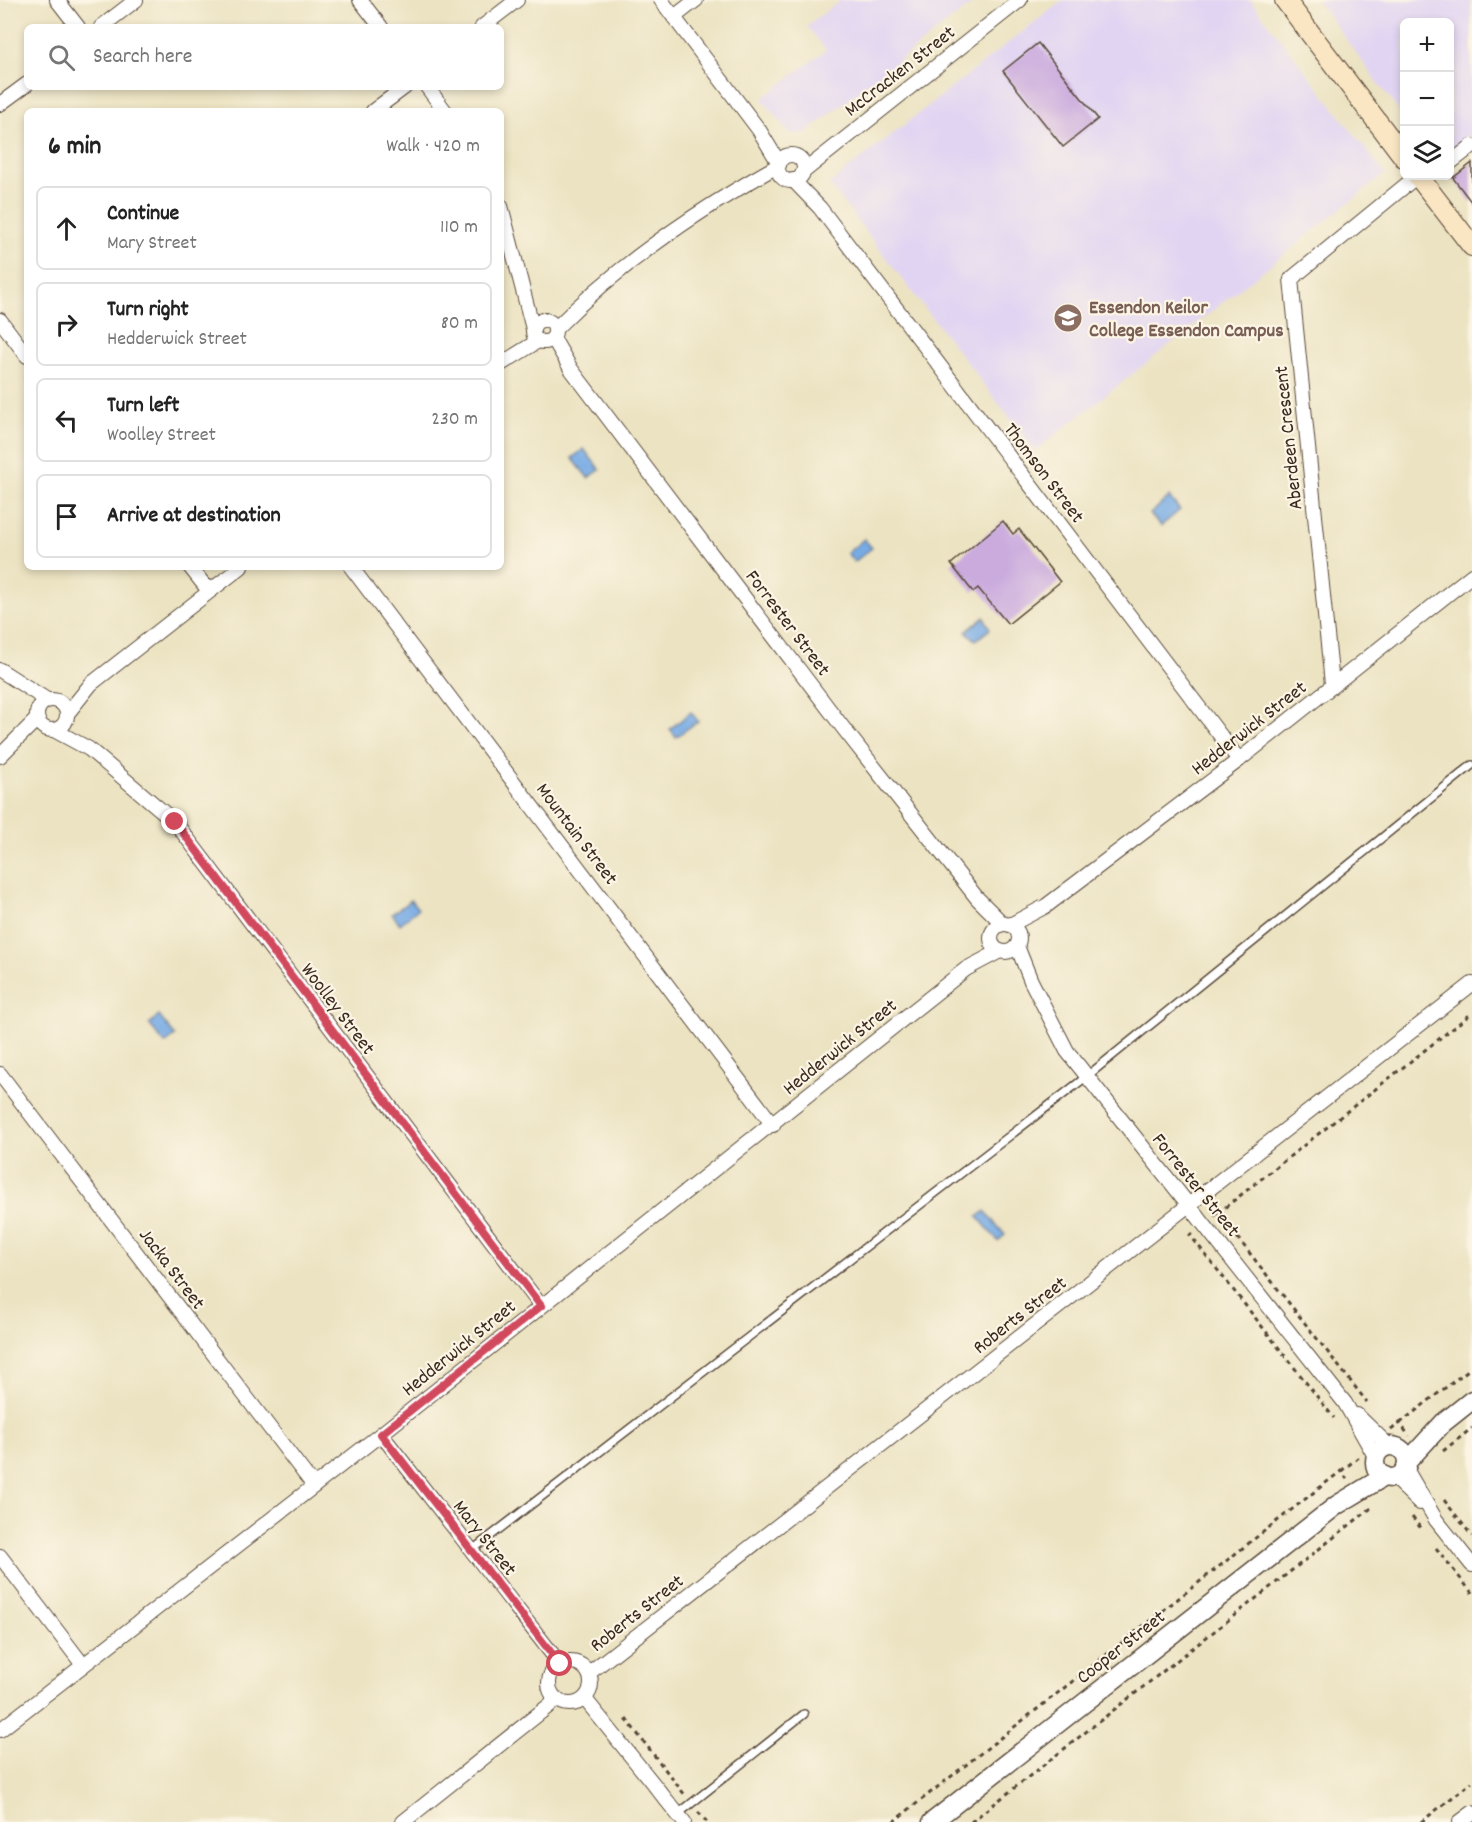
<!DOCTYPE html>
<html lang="en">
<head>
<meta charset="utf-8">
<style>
  body { margin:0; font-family:Dekko,sans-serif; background:#f6f6f6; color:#222 }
  .controls { position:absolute; right:18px; top:18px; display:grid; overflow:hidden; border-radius:9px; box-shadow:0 3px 9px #0003 }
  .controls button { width:54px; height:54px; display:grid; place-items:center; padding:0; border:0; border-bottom:2px solid #e0e0e0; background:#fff; color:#222; font:30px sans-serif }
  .stop { position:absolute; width:18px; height:18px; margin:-14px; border:4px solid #d1495b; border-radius:50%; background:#fff }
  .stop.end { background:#d1495b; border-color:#fff; box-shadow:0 2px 6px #0008 }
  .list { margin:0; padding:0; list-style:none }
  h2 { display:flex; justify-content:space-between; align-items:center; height:78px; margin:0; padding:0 24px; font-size:26px }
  h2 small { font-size:20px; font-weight:400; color:#767676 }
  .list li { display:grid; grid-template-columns:39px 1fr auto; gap:18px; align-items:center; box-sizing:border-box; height:84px; margin:0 12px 12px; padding:0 12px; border:2px solid #e0e0e0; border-radius:9px }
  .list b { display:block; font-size:22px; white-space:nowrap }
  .list p { margin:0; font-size:20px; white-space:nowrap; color:#767676 }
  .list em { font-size:20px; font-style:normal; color:#767676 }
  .icon { flex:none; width:33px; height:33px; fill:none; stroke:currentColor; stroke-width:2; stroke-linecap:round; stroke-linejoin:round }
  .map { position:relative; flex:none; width:1472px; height:1822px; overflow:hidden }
  .search { position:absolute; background:#fff; box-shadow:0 3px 9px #0003; left:24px; top:24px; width:480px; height:66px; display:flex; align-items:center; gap:15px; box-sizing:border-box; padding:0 21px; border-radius:9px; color:#767676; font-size:22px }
  .panel { position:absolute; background:#fff; box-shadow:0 3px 9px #0003; left:24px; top:108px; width:480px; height:462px; border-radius:9px }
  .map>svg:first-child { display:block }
</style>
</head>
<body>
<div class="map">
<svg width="1472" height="1822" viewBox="0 0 1472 1822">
  <rect width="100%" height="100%" fill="#fcf5e5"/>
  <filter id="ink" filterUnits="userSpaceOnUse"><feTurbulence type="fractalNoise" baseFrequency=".0167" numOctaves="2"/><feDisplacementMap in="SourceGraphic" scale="12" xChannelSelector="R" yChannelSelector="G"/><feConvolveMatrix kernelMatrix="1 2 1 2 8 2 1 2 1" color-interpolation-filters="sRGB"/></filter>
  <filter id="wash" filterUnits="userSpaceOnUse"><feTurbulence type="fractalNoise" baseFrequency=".008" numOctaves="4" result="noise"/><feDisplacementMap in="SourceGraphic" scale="24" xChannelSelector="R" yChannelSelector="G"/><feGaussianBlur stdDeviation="1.35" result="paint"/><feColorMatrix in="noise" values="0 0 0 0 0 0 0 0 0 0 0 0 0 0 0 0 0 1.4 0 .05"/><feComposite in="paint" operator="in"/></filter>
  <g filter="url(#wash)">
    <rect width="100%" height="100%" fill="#ece3c2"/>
    <g fill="#e1d4f3">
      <path d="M841,0H977L804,134L789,133L762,99L826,50L807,26Z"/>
      <path d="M1063,0H1250L1385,174L1035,451L829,184Z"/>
      <path d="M1317,0H1471L1472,133L1450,151V22H1404V118Z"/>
    </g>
    <g fill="#77abe4" stroke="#596a81" stroke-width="1.5">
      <path d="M584,449L600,470L588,478L572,458Z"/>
      <path d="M1169,497L1180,510L1161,526L1150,514Z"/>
      <path d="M864,539L872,548L854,562L847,553Z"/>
      <path d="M984,617L990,629L976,640L966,632Z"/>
      <path d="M691,712L698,721L676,737L670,729Z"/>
      <path d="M411,900L418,909L400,924L392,914Z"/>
      <path d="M159,1016L175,1036L165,1044L149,1024Z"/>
      <path d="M985,1211L1005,1235L998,1241L978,1217Z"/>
    </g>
    <g id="blocks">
      <g fill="#cbabde">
        <path d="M1038,43L1098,119L1063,147L1003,71Z"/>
        <path d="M1472,163V203L1453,178Z"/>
        <path d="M1003,521L1013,534L1019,529L1060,582L1008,624L978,588L973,592L951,564Z"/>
      </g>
    </g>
  </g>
  <g filter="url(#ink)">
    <use href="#blocks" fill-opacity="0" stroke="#564637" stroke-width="1.5"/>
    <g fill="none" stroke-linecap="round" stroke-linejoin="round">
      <g stroke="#564637" stroke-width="10">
        <g id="service">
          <path d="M471,1551L1086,1077L1472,765"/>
          <path d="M678,1814L804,1714"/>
        </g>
      </g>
      <g stroke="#564637" stroke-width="16">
        <g id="minor">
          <path d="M57,0L78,27"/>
          <path d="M360,0L381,27"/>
          <path d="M661,0L759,130L779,163"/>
          <path d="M674,17L696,0"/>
          <path d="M101,27L136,0"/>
          <path d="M482,27L517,0"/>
          <path d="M427,87L445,111"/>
          <path d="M0,104L27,84"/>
          <path d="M373,111L405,87"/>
          <circle cx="791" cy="168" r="13"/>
          <path d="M1450,163L1472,146"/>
          <path d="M803,172L1020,0"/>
          <path d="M793,180L820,208L1239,760"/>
          <path d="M501,206L533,329"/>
          <circle cx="544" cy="331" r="11"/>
          <path d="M0,320L27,356"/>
          <path d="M555,329C620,263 698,210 779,165"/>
          <path d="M553,338L571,369L844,729L977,898L1003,924"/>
          <path d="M501,364L538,341"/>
          <path d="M190,567L209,591"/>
          <path d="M351,567L773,1125"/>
          <path d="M0,670L47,700"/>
          <path d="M1332,684L1291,279L1417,176"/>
          <circle cx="52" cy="715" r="15"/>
          <path d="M67,714L91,684L241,567"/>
          <path d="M54,730L89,749L175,822L541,1306"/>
          <path d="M0,756L37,719"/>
          <circle cx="1005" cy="938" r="14"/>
          <path d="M1010,925L1046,906L1239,760L1472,575"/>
          <path d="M1017,946L1031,981L1067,1051L1345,1403L1376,1458"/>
          <path d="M0,1074L314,1486"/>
          <path d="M1357,1415L1389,1446"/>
          <path d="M381,1434L560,1664"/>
          <path d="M1406,1469L1436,1520L1472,1565"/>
          <path d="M1394,1478L1420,1503"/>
          <path d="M0,1556L83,1665"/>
          <circle cx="570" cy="1683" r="21"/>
          <path d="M589,1673L1472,984"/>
          <path d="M585,1699L684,1822"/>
          <path d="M0,1730L381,1434L966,969L1000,951"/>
          <path d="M403,1822L556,1700"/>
          <path d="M1460,1822L1472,1813"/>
        </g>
      </g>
      <g stroke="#564637" stroke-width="21">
        <g id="tertiary">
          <circle cx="1391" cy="1462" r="16"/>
          <path d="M1407,1462L1443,1423L1472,1400"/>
          <path d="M932,1822L1337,1505L1385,1476"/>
        </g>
      </g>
      <g stroke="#564637" stroke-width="22">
        <g id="secondary">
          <path d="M1285,0L1404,157"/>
          <path d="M1418,176L1472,246"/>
        </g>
      </g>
      <g stroke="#564637" stroke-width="3" stroke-dasharray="4.5 4.5" stroke-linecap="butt">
        <path d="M1218,1213L1472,1013"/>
        <path d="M1214,1216L1218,1213L1367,1402"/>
        <path d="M1192,1233L1190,1235L1334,1418"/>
        <path d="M1400,1423L1472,1367"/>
        <path d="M1391,1430L1400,1423L1409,1436"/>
        <path d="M1443,1451L1472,1428"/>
        <path d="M1341,1471L1359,1457"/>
        <path d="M1444,1500L1472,1536"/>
        <path d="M1412,1517L1423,1531"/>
        <path d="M1436,1548L1472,1593"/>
        <path d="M626,1719L685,1795"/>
        <path d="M698,1812L707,1822"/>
        <path d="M893,1822L1341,1471L1347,1479"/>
        <path d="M971,1822L1370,1509L1368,1506"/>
        <path d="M1421,1822L1472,1782"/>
      </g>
      <use href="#service" stroke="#fff" stroke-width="7"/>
      <use href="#minor" stroke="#fff" stroke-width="14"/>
      <use href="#tertiary" stroke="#fff" stroke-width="18"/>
      <use href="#secondary" stroke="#fbe6c3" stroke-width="20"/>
    </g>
  </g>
  <g fill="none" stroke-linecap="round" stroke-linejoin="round" filter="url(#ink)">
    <path stroke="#d1495b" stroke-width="8" d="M175,822L541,1306L381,1434L560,1664"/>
  </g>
  <defs>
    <g id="school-disc" transform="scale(1.5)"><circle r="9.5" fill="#8d6e63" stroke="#fcf5e5"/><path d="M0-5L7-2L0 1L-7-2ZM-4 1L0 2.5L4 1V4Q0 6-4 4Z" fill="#fff"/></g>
  </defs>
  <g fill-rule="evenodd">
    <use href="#school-disc" x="1068" y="318"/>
  </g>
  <g text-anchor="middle" stroke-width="4.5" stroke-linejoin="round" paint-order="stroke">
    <g font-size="20" fill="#3b2a1e" stroke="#fcf5e5">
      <text transform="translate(899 70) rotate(-38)" y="7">McCracken Street</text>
      <text transform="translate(1287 438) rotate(-96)" y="7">Aberdeen Crescent</text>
      <text transform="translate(1045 472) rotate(53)" y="7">Thomson Street</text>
      <text transform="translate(789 622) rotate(53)" y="7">Forrester Street</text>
      <text transform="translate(1248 727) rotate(-38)" y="7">Hedderwick Street</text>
      <text transform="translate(578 833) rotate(53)" y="7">Mountain Street</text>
      <text transform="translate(339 1008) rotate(53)" y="7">Woolley Street</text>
      <text transform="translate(839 1046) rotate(-39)" y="7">Hedderwick Street</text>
      <text transform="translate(1197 1184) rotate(51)" y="7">Forrester Street</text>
      <text transform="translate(173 1268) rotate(53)" y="7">Jacka Street</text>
      <text transform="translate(1019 1314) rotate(-38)" y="7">Roberts Street</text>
      <text transform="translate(458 1347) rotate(-39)" y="7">Hedderwick Street</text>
      <text transform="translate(486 1537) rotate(52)" y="7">Mary Street</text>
      <text transform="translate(636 1612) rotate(-38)" y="7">Roberts Street</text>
      <text transform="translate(1120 1646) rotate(-38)" y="7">Cooper Street</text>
    </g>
    <g font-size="20" font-weight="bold" fill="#785e54" stroke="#fcf5e5" text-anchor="start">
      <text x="1089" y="313">Essendon Keilor<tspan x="1089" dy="23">College Essendon Campus</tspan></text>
    </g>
  </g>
</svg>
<div class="controls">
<button>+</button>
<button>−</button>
<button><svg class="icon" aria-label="layers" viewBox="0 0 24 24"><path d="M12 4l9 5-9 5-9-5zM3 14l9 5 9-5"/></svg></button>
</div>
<div class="stop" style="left:560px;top:1664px"></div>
<div class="stop end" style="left:175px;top:822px"></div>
<div class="search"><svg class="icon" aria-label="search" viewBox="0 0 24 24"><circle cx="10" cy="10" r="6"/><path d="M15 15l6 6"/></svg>Search here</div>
<section class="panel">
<h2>6 min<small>Walk · 420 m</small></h2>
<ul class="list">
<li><svg class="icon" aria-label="ahead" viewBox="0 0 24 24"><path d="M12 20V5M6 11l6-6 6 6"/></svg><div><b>Continue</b><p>Mary Street</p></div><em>110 m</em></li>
<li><svg class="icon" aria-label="right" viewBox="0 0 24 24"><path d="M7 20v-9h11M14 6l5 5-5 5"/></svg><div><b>Turn right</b><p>Hedderwick Street</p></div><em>80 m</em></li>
<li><svg class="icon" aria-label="left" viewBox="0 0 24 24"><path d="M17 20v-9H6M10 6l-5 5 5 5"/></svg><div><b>Turn left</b><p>Woolley Street</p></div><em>230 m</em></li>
<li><svg class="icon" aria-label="arrive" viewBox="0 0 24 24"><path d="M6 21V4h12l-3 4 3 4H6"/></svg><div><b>Arrive at destination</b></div></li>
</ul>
</section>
</div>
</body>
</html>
